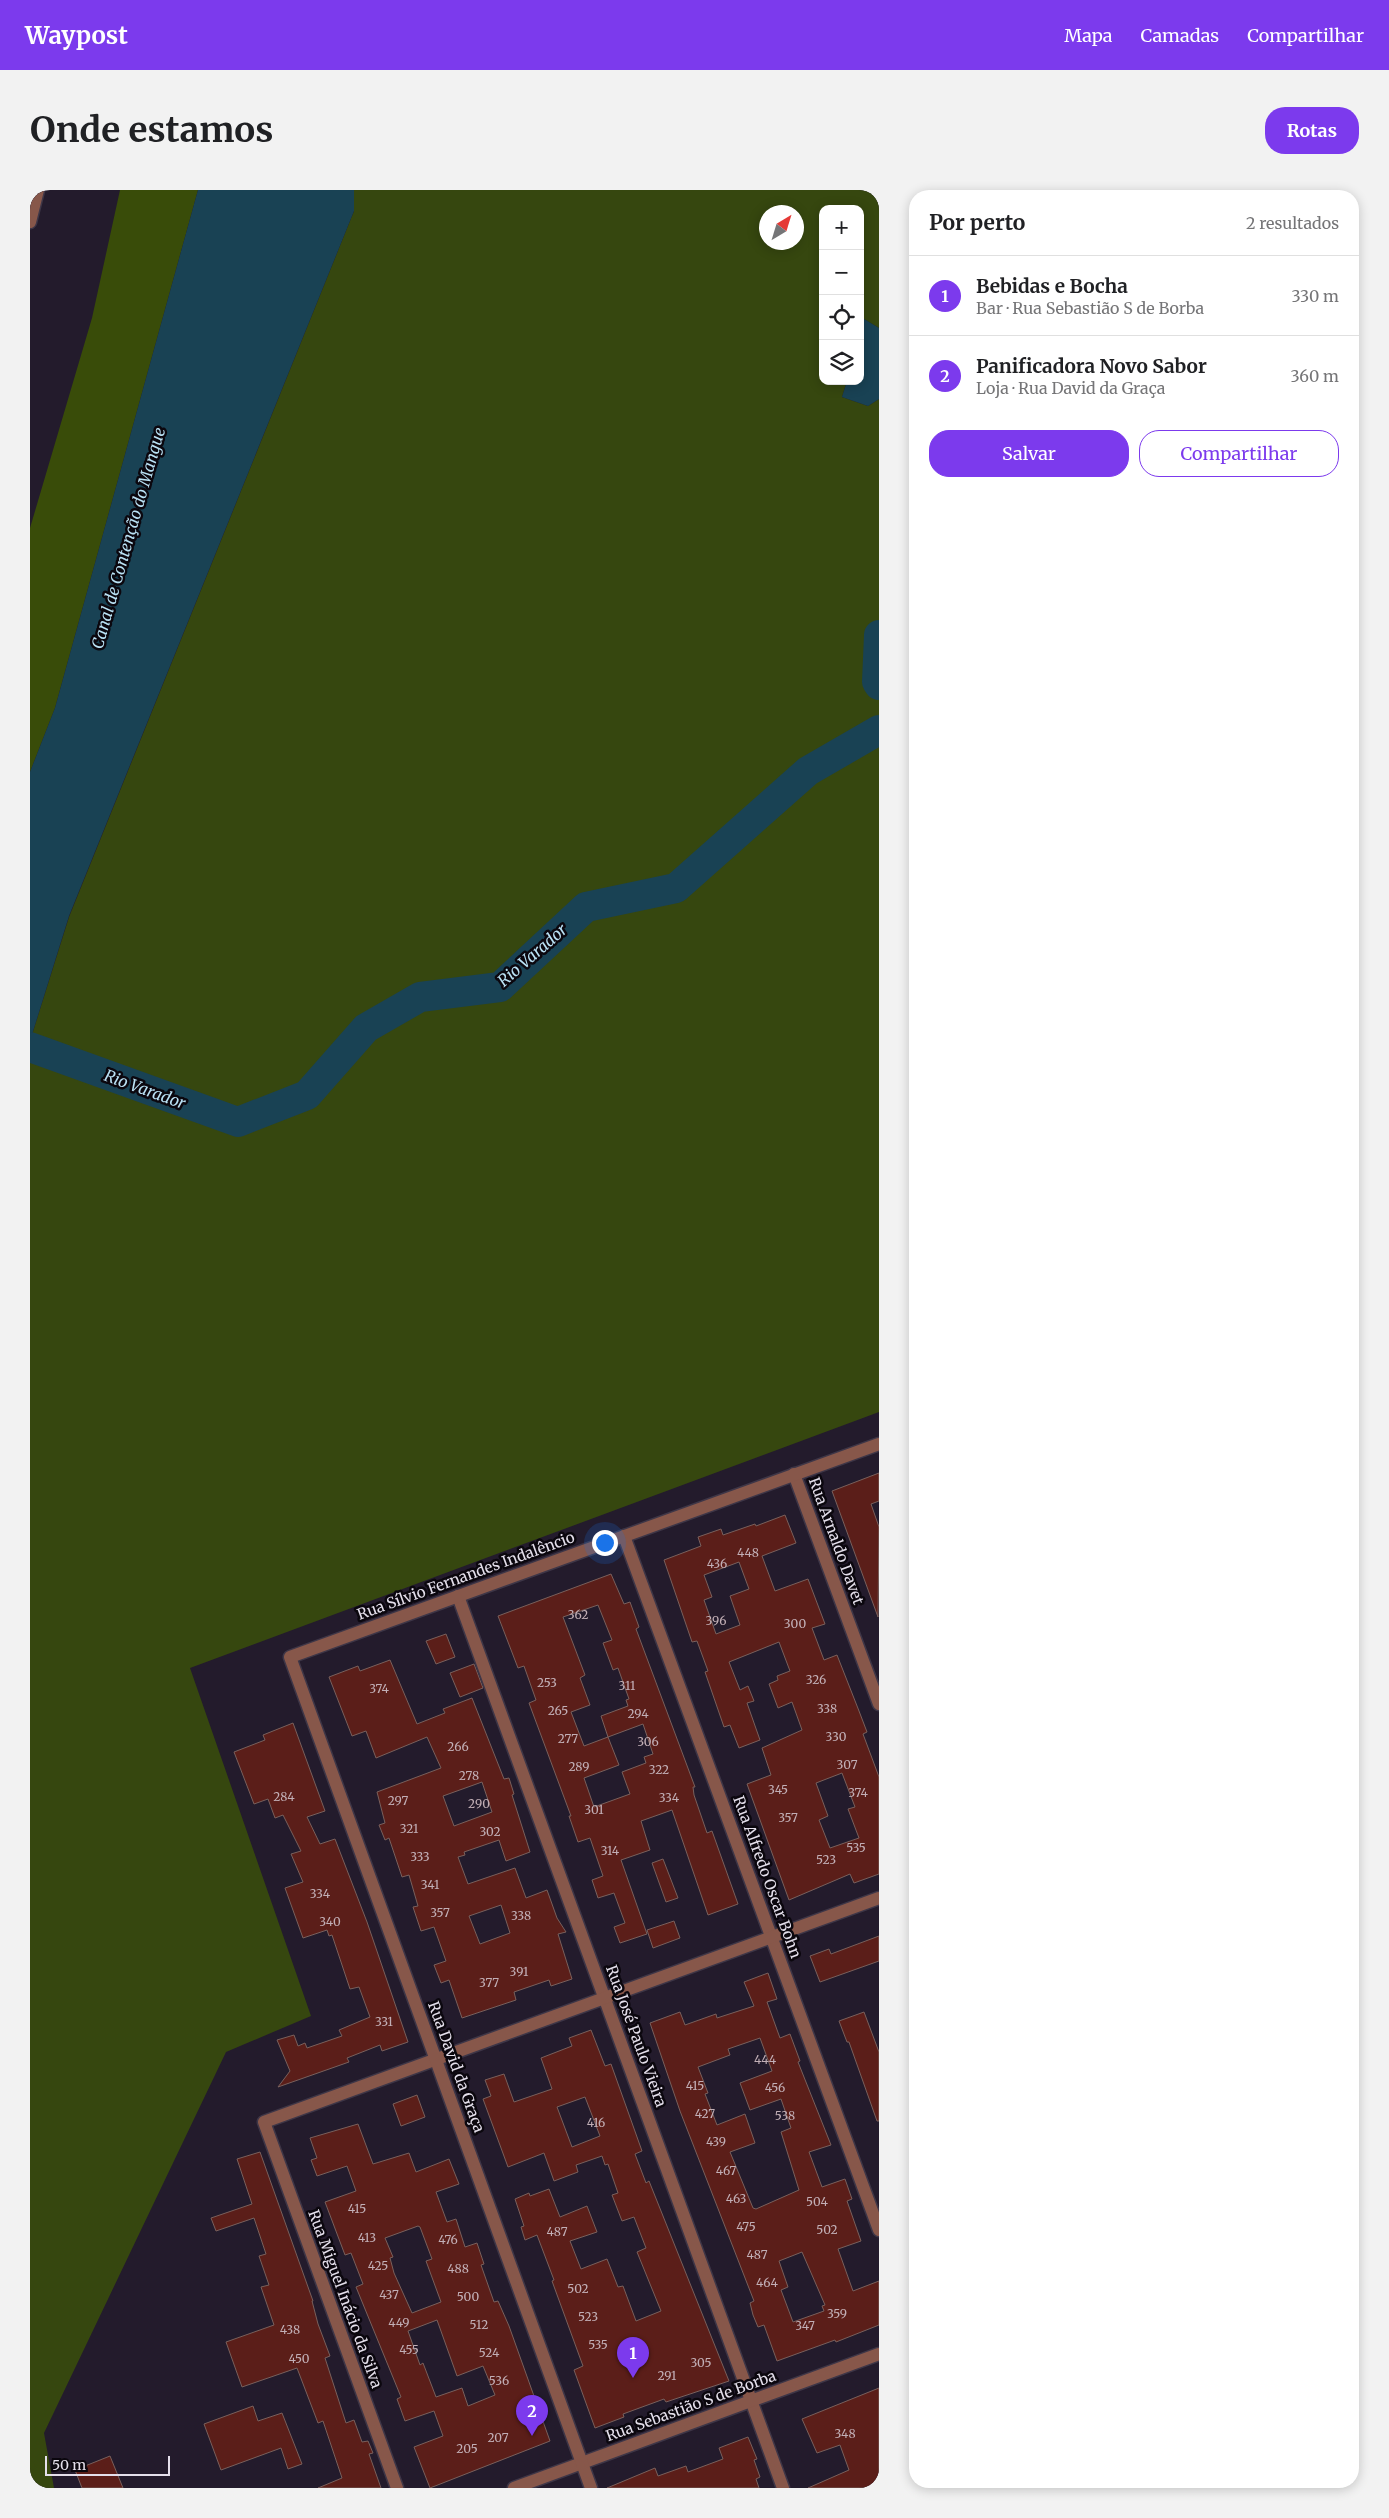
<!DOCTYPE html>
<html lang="pt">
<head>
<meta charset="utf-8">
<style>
  body { margin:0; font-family:Merriweather,serif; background:#f2f2f2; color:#202124 }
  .controls { position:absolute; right:15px; top:15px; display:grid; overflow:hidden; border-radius:10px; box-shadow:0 2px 12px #0003 }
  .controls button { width:45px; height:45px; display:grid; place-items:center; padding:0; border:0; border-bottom:1px solid #e0e0e0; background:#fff; color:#202124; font:25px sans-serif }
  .compass { position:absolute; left:729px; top:15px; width:45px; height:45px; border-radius:50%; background:#fff; box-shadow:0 2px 12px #0003; rotate:38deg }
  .scale { position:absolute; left:15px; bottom:12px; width:125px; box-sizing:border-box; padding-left:5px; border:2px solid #e4dfeb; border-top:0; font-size:14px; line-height:18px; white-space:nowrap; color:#e4dfeb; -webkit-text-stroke:4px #0b070e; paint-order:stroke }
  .you { position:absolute; left:574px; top:1352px; width:18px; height:18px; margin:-12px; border:4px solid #fff; border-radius:50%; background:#1a73e8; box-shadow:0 0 0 8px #1a73e833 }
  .badge { display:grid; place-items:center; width:32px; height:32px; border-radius:50%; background:#7c3aed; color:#fff; font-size:16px; font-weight:700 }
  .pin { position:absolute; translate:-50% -41px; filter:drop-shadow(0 1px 2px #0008) }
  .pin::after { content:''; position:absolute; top:26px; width:18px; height:15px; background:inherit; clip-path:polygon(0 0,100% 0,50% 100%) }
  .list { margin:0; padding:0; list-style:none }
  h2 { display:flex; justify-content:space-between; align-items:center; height:65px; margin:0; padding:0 20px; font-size:21px }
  h2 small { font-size:16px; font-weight:400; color:#757577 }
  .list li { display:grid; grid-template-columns:32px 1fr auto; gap:15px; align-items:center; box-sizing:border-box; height:80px; padding:0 20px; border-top:1px solid #e0e0e0 }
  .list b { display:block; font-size:19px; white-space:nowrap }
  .list p { margin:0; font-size:16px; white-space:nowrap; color:#757577 }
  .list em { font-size:16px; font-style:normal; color:#757577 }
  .actions { display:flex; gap:10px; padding:15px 20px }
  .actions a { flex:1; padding:11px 0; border:1px solid #7c3aed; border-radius:20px; text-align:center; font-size:18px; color:#7c3aed }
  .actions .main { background:#7c3aed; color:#fff }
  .icon { flex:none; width:28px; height:28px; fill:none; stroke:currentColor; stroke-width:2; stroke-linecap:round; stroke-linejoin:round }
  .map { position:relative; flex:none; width:849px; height:2298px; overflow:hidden; border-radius:20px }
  header { display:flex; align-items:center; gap:30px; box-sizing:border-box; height:70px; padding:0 25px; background:#7c3aed; color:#fff }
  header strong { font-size:24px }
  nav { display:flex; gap:28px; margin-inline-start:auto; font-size:18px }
  .intro { display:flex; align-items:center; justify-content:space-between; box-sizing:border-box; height:120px; padding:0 30px }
  h1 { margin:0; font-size:35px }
  .button { padding:12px 22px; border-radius:20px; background:#7c3aed; color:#fff; font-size:18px; font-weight:700 }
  main { display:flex; gap:30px; padding:0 30px }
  aside { flex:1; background:#fff; border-radius:20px; box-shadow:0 2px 12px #0003 }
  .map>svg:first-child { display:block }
</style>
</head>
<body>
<header>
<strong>Waypost</strong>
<nav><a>Mapa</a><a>Camadas</a><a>Compartilhar</a></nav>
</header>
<div class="intro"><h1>Onde estamos</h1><a class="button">Rotas</a></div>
<main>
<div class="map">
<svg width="849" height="2298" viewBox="0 0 849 2298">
  <rect width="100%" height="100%" fill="#231b2c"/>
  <path fill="#36470f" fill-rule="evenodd" d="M324,0H849V138L834,129L830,133V19H793V191H817L812,207L838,216L849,209V1222L160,1478L281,1826L196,1862L14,2243L24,2298H0V851L39,727L324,21ZM736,22H766V52H736Z"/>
  <path fill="#394c09" d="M90,0H168L25,518L0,582V338L62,128Z"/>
  <g fill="#194254">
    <path d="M168,0H324V21L39,726L0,851V582L25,518Z"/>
    <path d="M834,129L849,138V209L838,216L812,207L817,191H830V133Z"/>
  </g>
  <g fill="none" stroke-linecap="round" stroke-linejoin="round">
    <g stroke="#194254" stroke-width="30">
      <path d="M849,445L847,492L849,495"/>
      <path d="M0,857L208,932L277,905L336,838L390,807L470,797L556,717L646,698L778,581L849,540"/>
    </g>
  </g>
  <g fill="#5b1e19" stroke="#79605c" fill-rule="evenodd">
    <path d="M849,1283V1311L841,1314L849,1337L848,1427L802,1301Z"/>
    <path d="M755,1325L766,1353L732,1366L745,1401L778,1389L795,1434L782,1438L794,1470L807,1465L829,1521L837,1542L833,1544L849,1587V1684L824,1693L820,1684L759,1710L717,1594L741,1585L732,1558L772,1540L762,1512L748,1518L739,1494L748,1490L747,1486L760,1481L749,1452L699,1472L710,1500L718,1496L724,1511L717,1513L730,1550L709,1558L700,1535L694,1537L675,1482L678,1481L667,1451L662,1452L634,1370L671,1356L668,1347L691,1339L693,1345L725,1334L726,1336ZM709,1372L719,1399L700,1406L710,1435L686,1444L674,1410L682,1407L674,1385ZM812,1583L825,1617L818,1619L829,1648L800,1658L789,1630L798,1626L786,1593Z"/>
    <path d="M581,1384L594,1414L600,1412L609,1437L606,1439L665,1597H663L664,1605L677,1643L682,1641L708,1714L678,1725L642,1620L611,1631L620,1660L591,1670L617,1744L590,1753L584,1737L595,1733L584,1703L568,1708L562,1690L573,1686L560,1648L548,1652L539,1626H541L499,1513L506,1510L494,1476L488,1478L468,1426ZM568,1415L582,1450L573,1453L583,1480L588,1478L599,1509L596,1510L598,1516L571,1526L578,1547L613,1534L623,1564L614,1567L616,1573L592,1582L600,1604L564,1617L554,1588L589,1575L578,1547L554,1556L541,1522L560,1515L550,1488L555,1485L533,1427Z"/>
    <path d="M416,1444L425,1467L406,1474L396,1451Z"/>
    <path d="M360,1470L387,1534L415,1523L413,1519L442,1508L474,1589L479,1588L484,1604L482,1605L500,1662L476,1671L469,1650L434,1662L435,1665L428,1667L438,1694L485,1678L496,1708L517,1700L527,1728L536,1742L528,1744L542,1789L521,1796L519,1790L484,1802L486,1810L432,1828L419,1790L411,1793L404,1775L416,1771L404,1737L391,1741L383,1717L388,1716L379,1685L372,1687L359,1648L355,1650L349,1635L355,1633L347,1602L411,1578L397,1547L346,1568L336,1541L322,1546L299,1487L328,1476L330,1481ZM452,1592L462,1622L424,1636L413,1606ZM471,1715L480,1743L450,1754L439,1726Z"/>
    <path d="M444,1474L453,1498L430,1507L420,1483Z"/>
    <path d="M263,1533L295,1621L277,1627L290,1654L305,1649L337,1732L378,1852L352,1861L350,1855L317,1868L319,1872L248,1897L260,1881L247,1850L264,1845L268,1856L275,1853L277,1858L312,1846L309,1840L340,1827L329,1797L320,1799L302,1745L299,1746L297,1740L273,1748L255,1698L273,1692L261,1664L271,1661L253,1625L245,1628L238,1609L224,1614L204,1562L235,1550L233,1545Z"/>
    <path d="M633,1669L648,1708L636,1712L622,1673Z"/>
    <path d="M644,1731L650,1748L623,1758L617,1740Z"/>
    <path d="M849,1746V1771L790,1792L780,1766L799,1759L801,1764Z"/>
    <path d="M738,1783L747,1809L737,1812L750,1848L760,1844L770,1871L768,1872L801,1955L779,1962L792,1997L815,1989L822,2009L817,2011L831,2051L808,2059L823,2101L849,2091V2135L806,2152L805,2150L747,2171L734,2135L728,2137L723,2125L720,2113L724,2111L650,1921L620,1833L650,1822L655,1835L686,1824L687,1828L724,1816L714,1792ZM730,1848L742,1881L710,1893L720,1920L751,1909L761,1938L751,1942L769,2000L726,2019L723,2018L700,1962L725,1953L715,1924L687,1935L675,1904L678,1903L668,1877L700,1865L698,1859ZM772,2062L795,2115L792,2116L794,2121L763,2132L751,2100L758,2097L749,2071Z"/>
    <path d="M834,1822L849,1862V1931H847L819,1852H817L809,1831Z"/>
    <path d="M561,1840L575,1876L581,1874L612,1961L605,1964L616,1993L619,1991L699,2191L636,2212L634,2209L593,2224L594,2227L565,2238L544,2180L553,2176L522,2091L524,2090L507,2045L495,2050L491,2037L494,2036L485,2009L499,2003L500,2006L519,1999L530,2027L557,2016L567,2042L540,2051L551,2079L577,2069L588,2097L593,2096L606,2131L631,2121L607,2062L616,2058L604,2027L592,2031L582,2005L588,2003L578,1974L575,1975L572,1966L546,1975L548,1982L524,1991L514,1963L478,1977L453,1909L461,1906L455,1890L474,1884L484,1912L522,1899L511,1868L542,1856L539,1848ZM555,1907L570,1946L542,1957L527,1917Z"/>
    <path d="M387,1905L395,1927L371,1936L363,1914Z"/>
    <path d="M328,1934L343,1974L379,1963L386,1982L419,1969L429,1994L406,2002L417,2032L426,2029L435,2057L447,2053L454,2074L451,2075L464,2112L468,2111L479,2136L520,2251L400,2298L384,2257L413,2246L404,2221L375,2231L367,2209L371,2207L326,2097L333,2094L321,2063L315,2065L295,2012L326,2001L317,1976L287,1986L281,1970L287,1968L280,1948ZM388,2036L390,2037L402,2069L396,2071L411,2112L382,2123L364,2083L360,2068L363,2067L355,2048ZM407,2130L427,2186L453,2176L465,2205L438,2216L432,2198L406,2207L393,2173L390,2175L378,2141Z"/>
    <path d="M230,1962L283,2111H282L288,2134L300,2166L295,2168L316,2233L324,2230L332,2252L338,2251L343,2263L339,2264L351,2298H288L312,2288L293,2231L288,2233L267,2178L212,2197L196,2152L244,2135L231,2097L239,2095L229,2066L236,2064L224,2028L186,2041L181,2028L222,2014L207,1969Z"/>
    <path d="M849,2198V2298H778L819,2280L810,2255L787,2263L772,2229Z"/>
    <path d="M223,2216L228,2231L252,2223L272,2274L258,2279L251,2258L191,2280L174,2234Z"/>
    <path d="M718,2247L727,2269L724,2270L730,2287L726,2289L729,2298H577L625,2278L628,2286L656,2276L658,2282L693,2269L689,2258Z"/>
    <path d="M80,2266L93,2298H52L45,2280Z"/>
  </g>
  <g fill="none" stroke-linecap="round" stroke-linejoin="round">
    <g stroke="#3e3647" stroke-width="15">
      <g id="minor">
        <path d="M0,32L8,0"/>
        <path d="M764,1284L849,1514"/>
        <path d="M594,1346L849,2040"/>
        <path d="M428,1406L753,2298"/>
        <path d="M367,2298L234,1932L849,1708"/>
        <path d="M484,2298L849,2164"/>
        <path d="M561,2298L260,1467L849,1254"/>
      </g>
    </g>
    <use href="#minor" stroke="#87574a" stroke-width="12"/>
  </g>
  <g text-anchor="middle" stroke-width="5" stroke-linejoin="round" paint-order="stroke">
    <g font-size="12" fill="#c2afb6">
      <text x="718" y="1367">448</text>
      <text x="687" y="1378">436</text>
      <text x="548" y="1429">362</text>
      <text x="686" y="1435">396</text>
      <text x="765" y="1438">300</text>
      <text x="786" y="1494">326</text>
      <text x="517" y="1497">253</text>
      <text x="597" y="1500">311</text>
      <text x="349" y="1503">374</text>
      <text x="797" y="1523">338</text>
      <text x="528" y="1525">265</text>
      <text x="608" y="1528">294</text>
      <text x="806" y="1551">330</text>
      <text x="538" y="1553">277</text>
      <text x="618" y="1556">306</text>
      <text x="428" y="1561">266</text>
      <text x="817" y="1579">307</text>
      <text x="549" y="1581">289</text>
      <text x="629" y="1584">322</text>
      <text x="439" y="1590">278</text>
      <text x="748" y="1604">345</text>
      <text x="828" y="1607">374</text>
      <text x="254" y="1611">284</text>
      <text x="639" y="1612">334</text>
      <text x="368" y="1615">297</text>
      <text x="449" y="1618">290</text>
      <text x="564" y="1624">301</text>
      <text x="758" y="1632">357</text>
      <text x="379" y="1643">321</text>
      <text x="460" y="1646">302</text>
      <text x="826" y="1662">535</text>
      <text x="580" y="1665">314</text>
      <text x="390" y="1671">333</text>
      <text x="796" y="1674">523</text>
      <text x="400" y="1699">341</text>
      <text x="290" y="1708">334</text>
      <text x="410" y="1727">357</text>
      <text x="491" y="1730">338</text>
      <text x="300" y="1736">340</text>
      <text x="489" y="1786">391</text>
      <text x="459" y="1797">377</text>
      <text x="354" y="1836">331</text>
      <text x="735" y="1874">444</text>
      <text x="665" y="1900">415</text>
      <text x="745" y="1902">456</text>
      <text x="675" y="1928">427</text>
      <text x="755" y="1930">538</text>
      <text x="566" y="1937">416</text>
      <text x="686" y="1956">439</text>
      <text x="696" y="1985">467</text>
      <text x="706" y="2013">463</text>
      <text x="787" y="2016">504</text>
      <text x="327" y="2023">415</text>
      <text x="716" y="2041">475</text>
      <text x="797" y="2044">502</text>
      <text x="527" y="2046">487</text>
      <text x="337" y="2052">413</text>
      <text x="418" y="2054">476</text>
      <text x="727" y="2069">487</text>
      <text x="348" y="2080">425</text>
      <text x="428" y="2083">488</text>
      <text x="737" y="2097">464</text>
      <text x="548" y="2103">502</text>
      <text x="359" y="2109">437</text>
      <text x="438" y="2111">500</text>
      <text x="807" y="2128">359</text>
      <text x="558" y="2131">523</text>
      <text x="369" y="2137">449</text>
      <text x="449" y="2139">512</text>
      <text x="775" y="2140">347</text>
      <text x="260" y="2144">438</text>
      <text x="568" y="2159">535</text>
      <text x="379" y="2164">455</text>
      <text x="459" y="2167">524</text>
      <text x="269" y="2173">450</text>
      <text x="671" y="2177">305</text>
      <text x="637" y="2190">291</text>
      <text x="469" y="2195">536</text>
      <text x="815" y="2248">348</text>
      <text x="468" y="2252">207</text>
      <text x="437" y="2263">205</text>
    </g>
    <g font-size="15" fill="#e4dfeb" stroke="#0b070e">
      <text transform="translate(806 1351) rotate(70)" y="5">Rua Arnaldo Davet</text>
      <text transform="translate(436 1386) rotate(-20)" y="5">Rua Sílvio Fernandes Indalêncio</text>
      <text transform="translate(737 1687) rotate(70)" y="5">Rua Alfredo Oscar Bohn</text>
      <text transform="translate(606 1846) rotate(70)" y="5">Rua José Paulo Vieira</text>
      <text transform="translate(426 1877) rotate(70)" y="5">Rua David da Graça</text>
      <text transform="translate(315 2109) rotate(70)" y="5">Rua Miguel Inácio da Silva</text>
      <text transform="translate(661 2216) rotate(-20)" y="5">Rua Sebastião S de Borba</text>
    </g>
    <g font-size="16" font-style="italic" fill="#bae2f5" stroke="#0b070e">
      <text transform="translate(98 348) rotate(-74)" y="6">Canal de Contenção do Mangue</text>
      <text transform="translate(502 765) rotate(-41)" y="6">Rio Varador</text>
      <text transform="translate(115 899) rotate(20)" y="6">Rio Varador</text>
    </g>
  </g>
</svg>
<div class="controls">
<button>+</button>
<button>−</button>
<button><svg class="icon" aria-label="locate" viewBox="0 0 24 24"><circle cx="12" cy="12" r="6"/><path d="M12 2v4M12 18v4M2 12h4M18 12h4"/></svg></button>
<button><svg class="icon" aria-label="layers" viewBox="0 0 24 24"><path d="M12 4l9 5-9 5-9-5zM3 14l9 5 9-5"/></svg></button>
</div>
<svg class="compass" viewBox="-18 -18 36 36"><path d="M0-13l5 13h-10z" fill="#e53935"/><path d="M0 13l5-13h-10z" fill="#757577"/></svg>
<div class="scale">50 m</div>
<div class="you"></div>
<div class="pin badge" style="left:603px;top:2188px">1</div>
<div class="pin badge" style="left:502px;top:2246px">2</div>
</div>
<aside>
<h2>Por perto<small>2 resultados</small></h2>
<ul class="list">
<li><span class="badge">1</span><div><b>Bebidas e Bocha</b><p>Bar · Rua Sebastião S de Borba</p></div><em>330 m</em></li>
<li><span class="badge">2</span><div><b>Panificadora Novo Sabor</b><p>Loja · Rua David da Graça</p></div><em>360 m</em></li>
</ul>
<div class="actions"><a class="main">Salvar</a><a>Compartilhar</a></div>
</aside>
</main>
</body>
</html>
